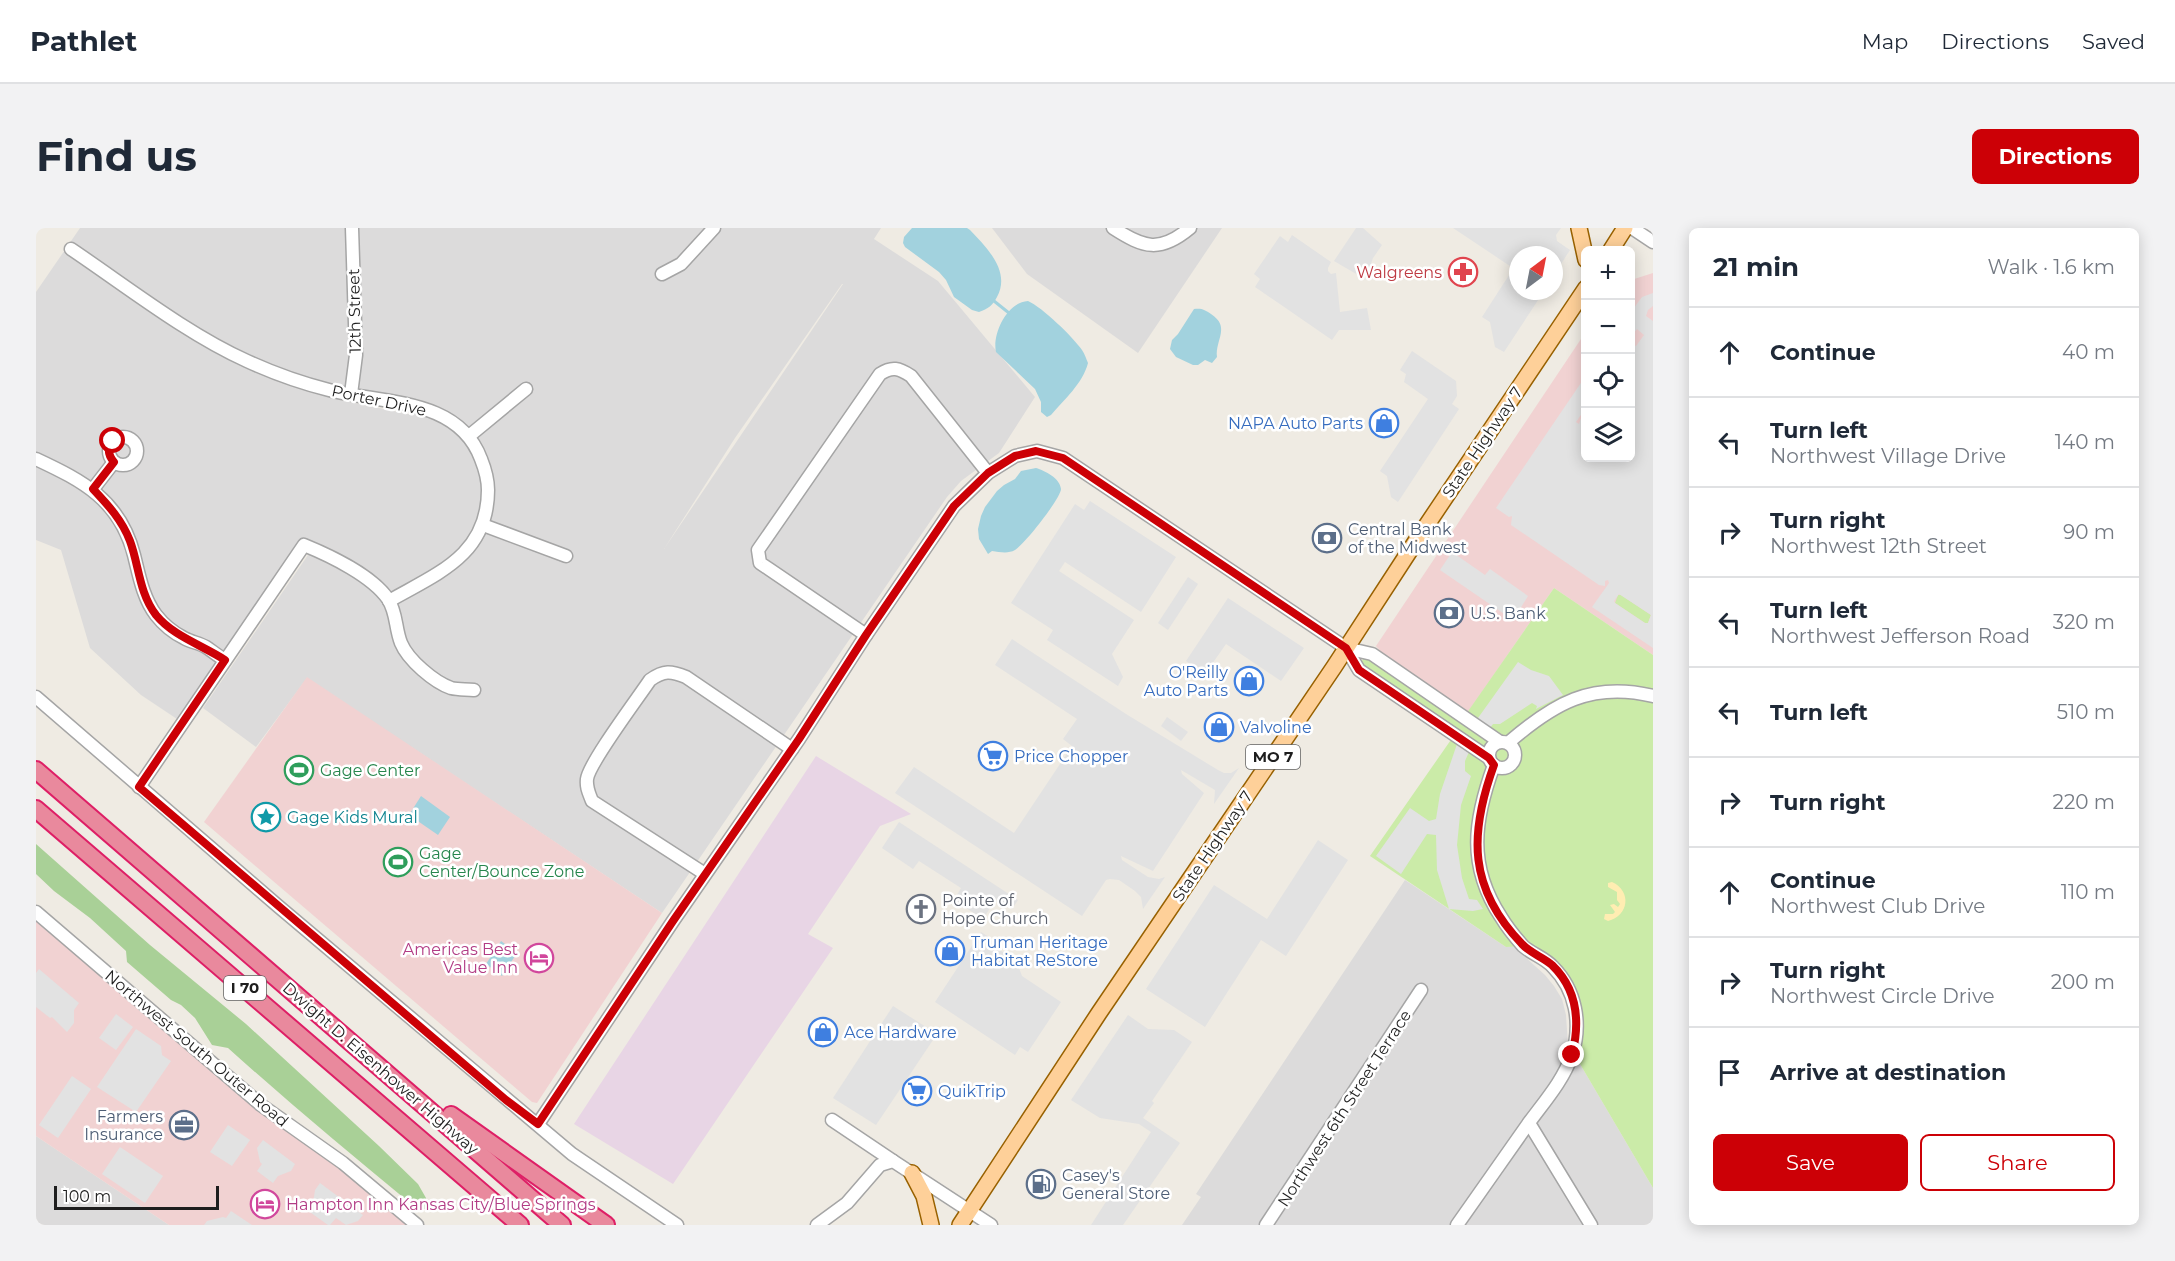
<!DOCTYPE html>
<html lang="en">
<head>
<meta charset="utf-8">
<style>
  body { margin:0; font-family:Montserrat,sans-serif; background:#f2f2f3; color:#1f2937 }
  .controls { position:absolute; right:18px; top:18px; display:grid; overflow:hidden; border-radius:9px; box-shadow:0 3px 15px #0003 }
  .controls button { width:54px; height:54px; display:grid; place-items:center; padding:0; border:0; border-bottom:2px solid #e0e1e3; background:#fff; color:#1f2937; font:30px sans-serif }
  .compass { position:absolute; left:1473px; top:18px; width:54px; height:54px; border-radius:50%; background:#fff; box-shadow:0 3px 15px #0003; rotate:32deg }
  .scale { position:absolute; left:18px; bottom:15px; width:165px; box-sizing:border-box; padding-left:6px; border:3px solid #1e1e1e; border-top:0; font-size:16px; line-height:21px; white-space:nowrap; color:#1e1e1e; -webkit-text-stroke:4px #fff; paint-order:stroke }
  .stop { position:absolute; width:18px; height:18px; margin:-14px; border:4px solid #cc0006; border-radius:50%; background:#fff }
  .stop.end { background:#cc0006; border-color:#fff; box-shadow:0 2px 6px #0008 }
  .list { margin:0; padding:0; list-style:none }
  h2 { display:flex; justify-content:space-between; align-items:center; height:78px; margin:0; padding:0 24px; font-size:26px }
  h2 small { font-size:20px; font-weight:400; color:#747a83 }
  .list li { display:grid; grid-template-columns:39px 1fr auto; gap:18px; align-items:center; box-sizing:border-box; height:90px; padding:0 24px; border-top:2px solid #e0e1e3 }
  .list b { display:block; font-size:22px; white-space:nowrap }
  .list p { margin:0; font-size:20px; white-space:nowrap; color:#747a83 }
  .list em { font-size:20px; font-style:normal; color:#747a83 }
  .actions { display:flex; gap:12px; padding:18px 24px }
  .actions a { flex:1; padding:14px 0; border:2px solid #cc0006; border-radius:9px; text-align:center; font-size:21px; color:#cc0006 }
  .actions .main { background:#cc0006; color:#fff }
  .icon { flex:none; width:33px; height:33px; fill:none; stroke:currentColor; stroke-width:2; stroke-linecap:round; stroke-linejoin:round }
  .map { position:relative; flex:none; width:1617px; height:997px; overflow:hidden; border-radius:9px }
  header { display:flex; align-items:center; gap:36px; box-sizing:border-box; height:84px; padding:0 30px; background:#fff; border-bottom:2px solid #e0e1e3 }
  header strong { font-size:28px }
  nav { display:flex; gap:33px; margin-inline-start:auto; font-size:21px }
  .intro { display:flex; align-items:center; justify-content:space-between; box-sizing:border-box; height:144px; padding:0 36px }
  h1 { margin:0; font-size:42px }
  .button { padding:15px 27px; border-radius:9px; background:#cc0006; color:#fff; font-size:21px; font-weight:700 }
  main { display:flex; gap:36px; padding:0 36px }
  aside { flex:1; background:#fff; border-radius:9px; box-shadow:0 3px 15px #0003 }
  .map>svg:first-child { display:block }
</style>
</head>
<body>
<header>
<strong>Pathlet</strong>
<nav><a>Map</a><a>Directions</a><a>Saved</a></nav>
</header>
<div class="intro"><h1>Find us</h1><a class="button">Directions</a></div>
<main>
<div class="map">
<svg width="1617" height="997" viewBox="0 0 1617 997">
  <rect width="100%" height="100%" fill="#efebe3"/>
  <g fill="#dcdbdb" fill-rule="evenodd">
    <path d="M44,0H845L838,11L902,53L999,169L963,225L925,253L911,269L626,685L271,450L220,519L167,480L272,327L264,311L141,491L105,467L54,420L25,322L0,312V64ZM806,56H807L628,321L699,210ZM306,160L384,175L377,187L304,172Z"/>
    <path d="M956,0H1186L1102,125L991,46Z"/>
    <path d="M1369,652L1470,719L1477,718L1509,747L1518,758L1526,771L1530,787L1532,817L1530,827L1544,836L1617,960V997H1146L1165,969L1160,966Z"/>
    <path d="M0,908L133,997H0Z"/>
  </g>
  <g fill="#f1d2d2">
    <path d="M1617,45V427L1518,360L1432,484L1347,426L1340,418L1549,105L1550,230H1594L1595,52Z"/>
    <path d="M271,449L626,685L501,875L496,874L168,594Z"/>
    <path d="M0,684L225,877L381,997H133L0,908Z"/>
  </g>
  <path fill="#e8d5e5" d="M780,528L875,586L844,598L772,706L797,720L637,956L538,896Z"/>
  <g fill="#cbeba8">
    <path d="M1518,360L1617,427V960L1544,836L1531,839L1540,808L1533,758L1488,718L1470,719L1334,628L1419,506L1318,445L1331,425L1428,489Z"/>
    <path d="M1582,367H1585L1615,387L1612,395H1609L1579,375Z"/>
  </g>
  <path fill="#a9d097" d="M0,616L114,717L210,796L343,918L382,956L390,970L391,977L389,981H385L374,975C312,924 251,873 192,820L176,817L159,790L145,777L135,772L91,734L90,723L54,690L18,663L0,646Z"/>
  <path fill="#ffedb2" d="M1576,654C1596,663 1593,688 1572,693L1568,691L1569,686H1577L1579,684L1574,677L1578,676L1582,679L1584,676L1581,672V664L1572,659V655Z"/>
  <g fill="#e2e2e2" fill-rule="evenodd">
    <path d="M1320,0H1327L1346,17L1337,30L1330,49L1322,47L1298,33Z"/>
    <path d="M1417,0H1525L1520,7L1521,13L1534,22L1518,47V27H1482V33L1477,40Z"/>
    <path d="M1256,7L1295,34L1292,40V43L1295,46L1300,45L1304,84L1331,80L1335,102H1303L1296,112L1219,59L1224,51L1218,46L1244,8L1252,14Z"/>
    <path d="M1475,44L1482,49V63H1508L1468,124L1459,119L1454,94L1446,89Z"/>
    <path d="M1617,65V78L1612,82L1610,88L1617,93V420L1556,379L1573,355L1572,352L1569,353V358L1563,357L1475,297L1476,288L1473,289L1460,280L1549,149V181L1540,194L1543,196L1545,190H1549V184L1550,230H1594L1595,116L1600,118L1608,107L1601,101L1595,108V84L1606,69ZM1583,366L1615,387L1612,395H1609L1579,375L1578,373Z"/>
    <path d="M1376,123L1420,153L1421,168L1416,176L1423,181L1362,274L1355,269L1351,248L1344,243L1392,171L1368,154L1370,146L1364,142Z"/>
    <path d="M1054,273L1140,329L1105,384L1029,334L1023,343L1098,392L1076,426L1087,449L1082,458L1011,412L1017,402L975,375L1039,276L1048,282Z"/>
    <path d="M1416,324L1449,347L1454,341L1492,368L1477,392L1404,342Z"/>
    <path d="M1152,349L1162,356L1132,402L1122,395Z"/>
    <path d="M1192,370L1268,420L1245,453L1190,416L1169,446L1150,433Z"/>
    <path d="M976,411L1090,486L1182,542L1188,545H1195L1203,540L1178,576L1179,562L1145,542L1146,546L1168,565L1117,643L1085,628L1086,632L1112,649L1123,651L1129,649L1107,681L1105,669L1099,663L1083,652L1074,651L1070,652L1046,688L859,565L878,539L978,605L1036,518L1027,511L1041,491L959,437Z"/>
    <path d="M1482,434L1495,442L1513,448L1527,467L1500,481L1501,478L1496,475L1464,496H1457L1454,500L1439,492L1442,490Z"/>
    <path d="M1131,489L1152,504L1145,513L1125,498Z"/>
    <path d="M1420,512L1433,524L1429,533V543L1435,548L1425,577L1421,617L1426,650L1433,671L1441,672L1447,681L1437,683L1413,681L1401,642L1400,607L1391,606L1365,646L1340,628L1374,580L1393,593L1400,591L1404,566L1421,516Z"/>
    <path d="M863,594L982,672L976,681L960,671L947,691L918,672L925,660L883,633L877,641L846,620Z"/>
    <path d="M1282,612L1312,632L1250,728L1225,712L1169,799L1110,761L1178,657L1231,691Z"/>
    <path d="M945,704L953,709L962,721L980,732L986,748L1025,774L992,824L984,819L979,827L899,774Z"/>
    <path d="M3,741L43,775L38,782V795L31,804L16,789L14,790L0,779V745Z"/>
    <path d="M857,778L901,806L840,897L797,870Z"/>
    <path d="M80,786L97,799L80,822L63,810Z"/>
    <path d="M1092,787L1112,801L1138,802L1156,814L1116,873L1118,875L1107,890L1144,915L1087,997H1055L1115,904L1103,896L1064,890L1035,872Z"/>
    <path d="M100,801L125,818L126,827L135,833L100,884L61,859Z"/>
    <path d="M36,848L55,861L22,910L3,897Z"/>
    <path d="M192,897L214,912L196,938L174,924Z"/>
    <path d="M227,912L259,936L255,943L242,948L237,955L221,943L226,936L224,934L221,920Z"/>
    <path d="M84,919L127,948L109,975L66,946Z"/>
    <path d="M284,955L327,987L322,993L310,997L300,990L294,997H292L271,982L277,975L279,962Z"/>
    <path d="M195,983L216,997H168L171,993L187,989L190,990Z"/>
  </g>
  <g fill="#a2d2de">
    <path d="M876,0H931L934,2C951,20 975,43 961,69C957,77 952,81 943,84L936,82L918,69L910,52L903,44L869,19L867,15L868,9Z"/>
    <path d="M992,73C1006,79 1037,109 1046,122C1049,126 1050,131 1052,135C1047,155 1028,172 1015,187L1011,189L1005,184V174L999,161L960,124C956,106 971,74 992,73Z"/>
    <path d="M1158,81C1166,80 1169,82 1175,86C1195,99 1179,112 1181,129L1176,135L1169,132L1162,137H1157L1140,129L1134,121L1136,112L1142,106Z"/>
    <path d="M1000,240C1009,243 1024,250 1025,261C1025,270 988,317 979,322C972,326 964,324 956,323L952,326L943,311L942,301L945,288L949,279L961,263L968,257L979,251L985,243Z"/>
    <path d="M385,568L414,589L402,607L373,587Z"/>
    <path d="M465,713L481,725L466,748L450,736Z"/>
  </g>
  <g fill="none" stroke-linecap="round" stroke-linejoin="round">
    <path stroke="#a2d2de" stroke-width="3" d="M958,73L973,85"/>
    <g stroke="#a5a5a5" stroke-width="15">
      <g id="minor">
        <path d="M1077,0C1108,20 1124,25 1154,0"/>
        <path d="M1596,0L1617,14"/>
        <path d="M35,21C90,58 151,106 211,133C237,145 265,155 293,162C346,176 422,169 445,231C449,241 452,252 452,262C452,327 402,345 353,373"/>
        <path d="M626,46L645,36L678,0"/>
        <path d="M315,166L320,127L316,0"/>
        <path d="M433,208L490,161"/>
        <circle cx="87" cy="223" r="14"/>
        <path d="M0,231C47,253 84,272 98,327C103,347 107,370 120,387C127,396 138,405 148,410C155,414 163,415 170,419C176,423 182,428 189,432"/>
        <path d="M57,261L78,234"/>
        <path d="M447,297L530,328"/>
        <path d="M830,407L733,341L724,335L722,322L844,146C856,138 863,140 875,148L952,245"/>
        <path d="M1310,420L1323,442L1453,530"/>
        <path d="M0,469L242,678L536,926L641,997"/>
        <circle cx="1466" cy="527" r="13"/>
        <path d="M1472,515C1517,476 1555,453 1617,468"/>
        <path d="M103,559L268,317C295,328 336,348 352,371C361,385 359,400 365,415C372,432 398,454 415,460C423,462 430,461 438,462"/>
        <path d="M669,646L556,573C553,565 550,560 551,551C553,535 602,470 614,452C628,442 635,443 650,449L756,521"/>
        <path d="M0,684L225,877L307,935L381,997"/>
        <path d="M796,892L857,933"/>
        <path d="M1493,895L1555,997"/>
        <path d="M502,896L637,693L763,511L830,407L918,278L952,245L979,228L1001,223L1027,230L1310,420L1336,426L1464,514"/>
        <path d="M781,997L811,975L844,937L857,933L955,997"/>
        <path d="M1230,997L1385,762"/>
        <path d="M1421,997C1445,963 1468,930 1492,896C1508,874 1527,853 1536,827C1546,796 1540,762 1517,739C1509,730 1496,726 1487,718C1479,709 1471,699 1465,689C1431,637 1438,592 1458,537"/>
      </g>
    </g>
    <g stroke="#986100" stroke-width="18">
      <g id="major">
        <path d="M1543,0L1550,32"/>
        <path d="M1575,22L1589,0"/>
        <path d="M876,945L888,968L895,997"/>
        <path d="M924,997L1063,785L1298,439L1382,310L1550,60"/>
      </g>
    </g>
    <g stroke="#de1f66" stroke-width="20">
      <g id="highway">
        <path d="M0,542L526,997"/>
        <path d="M0,581L484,997"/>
        <path d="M415,887L570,997"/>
      </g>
    </g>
    <use href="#minor" stroke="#fff" stroke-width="12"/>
    <use href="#major" stroke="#fed099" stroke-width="15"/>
    <use href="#highway" stroke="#e9899d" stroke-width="16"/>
  </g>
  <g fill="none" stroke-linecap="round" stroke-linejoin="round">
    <path stroke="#cc0006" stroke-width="8" d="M77,213C71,220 72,227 78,234L57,261C72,277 86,292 94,313C103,337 103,365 120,387C137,408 166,417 189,432L103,559L470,872L502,896L637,693L763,511L830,407L918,278L952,245L979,228L1000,223L1027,230L1310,420L1323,442L1453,530L1458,537C1433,606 1432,660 1486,716C1494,725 1507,729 1516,737C1542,762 1544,795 1536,827"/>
  </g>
  <defs>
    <g id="pharmacy-ring" transform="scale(1.5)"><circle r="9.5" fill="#fff" stroke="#e0444e" stroke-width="1.5"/><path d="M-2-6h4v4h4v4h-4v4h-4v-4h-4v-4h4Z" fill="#e0444e"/></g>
    <g id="shop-ring" transform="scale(1.5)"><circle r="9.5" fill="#fff" stroke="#3f7fe0" stroke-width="1.5"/><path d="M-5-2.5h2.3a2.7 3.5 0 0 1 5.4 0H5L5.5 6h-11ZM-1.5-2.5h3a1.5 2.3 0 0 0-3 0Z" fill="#3f7fe0"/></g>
    <g id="bank-ring" transform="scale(1.5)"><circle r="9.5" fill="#fff" stroke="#5c6f8a" stroke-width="1.5"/><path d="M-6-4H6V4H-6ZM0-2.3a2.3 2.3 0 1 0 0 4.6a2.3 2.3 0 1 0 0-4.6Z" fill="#5c6f8a"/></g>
    <g id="supermarket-ring" transform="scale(1.5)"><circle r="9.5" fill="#fff" stroke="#3f7fe0" stroke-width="1.5"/><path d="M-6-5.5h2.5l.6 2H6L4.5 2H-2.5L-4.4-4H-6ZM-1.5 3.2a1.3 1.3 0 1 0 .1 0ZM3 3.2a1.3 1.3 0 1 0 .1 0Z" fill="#3f7fe0"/></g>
    <g id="stadium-ring" transform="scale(1.5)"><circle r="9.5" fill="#fff" stroke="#2e9e5b" stroke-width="1.5"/><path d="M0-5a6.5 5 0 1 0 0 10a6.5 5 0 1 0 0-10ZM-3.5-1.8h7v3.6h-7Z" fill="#2e9e5b"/></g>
    <g id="sight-ring" transform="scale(1.5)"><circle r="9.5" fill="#fff" stroke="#0f9aa8" stroke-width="1.5"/><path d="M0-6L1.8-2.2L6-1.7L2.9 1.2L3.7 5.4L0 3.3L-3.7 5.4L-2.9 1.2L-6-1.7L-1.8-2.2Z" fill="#0f9aa8"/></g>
    <g id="church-ring" transform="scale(1.5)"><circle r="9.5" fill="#fff" stroke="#6b7280" stroke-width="1.5"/><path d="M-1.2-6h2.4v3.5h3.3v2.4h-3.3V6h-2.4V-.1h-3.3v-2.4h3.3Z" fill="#6b7280"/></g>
    <g id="hotel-ring" transform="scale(1.5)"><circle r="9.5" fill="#fff" stroke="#d1479c" stroke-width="1.5"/><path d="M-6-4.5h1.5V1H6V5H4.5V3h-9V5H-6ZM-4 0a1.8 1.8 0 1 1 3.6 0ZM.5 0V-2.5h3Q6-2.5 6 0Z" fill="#d1479c"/></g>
    <g id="office-ring" transform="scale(1.5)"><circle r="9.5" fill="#fff" stroke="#5c6f8a" stroke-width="1.5"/><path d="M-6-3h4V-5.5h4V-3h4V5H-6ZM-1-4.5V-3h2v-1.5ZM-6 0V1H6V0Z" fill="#5c6f8a"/></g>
    <g id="fuel-ring" transform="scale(1.5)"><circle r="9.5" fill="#fff" stroke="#5c6f8a" stroke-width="1.5"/><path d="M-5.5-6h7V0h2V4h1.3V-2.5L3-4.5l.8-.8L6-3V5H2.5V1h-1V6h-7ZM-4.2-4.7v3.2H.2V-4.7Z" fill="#5c6f8a"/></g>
  </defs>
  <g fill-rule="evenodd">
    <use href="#pharmacy-ring" x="1427" y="44"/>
    <use href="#shop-ring" x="1348" y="195"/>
    <use href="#bank-ring" x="1291" y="310"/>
    <use href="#bank-ring" x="1413" y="385"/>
    <use href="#shop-ring" x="1213" y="453"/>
    <use href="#shop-ring" x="1183" y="499"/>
    <use href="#supermarket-ring" x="957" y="528"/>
    <use href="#stadium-ring" x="263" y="542"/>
    <use href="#sight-ring" x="230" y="589"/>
    <use href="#stadium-ring" x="362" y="634"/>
    <use href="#church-ring" x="885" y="681"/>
    <use href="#shop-ring" x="914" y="723"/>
    <use href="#hotel-ring" x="503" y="730"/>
    <use href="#shop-ring" x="787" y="804"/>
    <use href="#supermarket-ring" x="881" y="863"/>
    <use href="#office-ring" x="148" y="897"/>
    <use href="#fuel-ring" x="1005" y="956"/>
    <use href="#hotel-ring" x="229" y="976"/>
  </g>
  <g text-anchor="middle" stroke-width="5" stroke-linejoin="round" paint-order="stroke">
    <g fill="#fff" stroke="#626262" stroke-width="1.5">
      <rect x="1210" y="517" width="54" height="24" rx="4.5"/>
      <rect x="188" y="748" width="42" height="24" rx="4.5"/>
    </g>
    <g font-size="15" font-weight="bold" fill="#1e1e1e">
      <text x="1237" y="534">MO 7</text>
      <text x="209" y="765">I 70</text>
    </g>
    <g font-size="16" fill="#be3a42" stroke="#fff" text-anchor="end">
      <text x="1406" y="50">Walgreens</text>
    </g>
    <g font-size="16" fill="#1e1e1e" stroke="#fff">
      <text transform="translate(318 83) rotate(-91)" y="6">12th Street</text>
      <text transform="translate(343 172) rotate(12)" y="6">Porter Drive</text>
      <text transform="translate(1446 214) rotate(-56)" y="6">State Highway 7</text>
      <text transform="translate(1176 618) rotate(-56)" y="6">State Highway 7</text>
      <text transform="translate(161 820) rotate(40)" y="6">Northwest South Outer Road</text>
      <text transform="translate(345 840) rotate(41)" y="6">Dwight D. Eisenhower Highway</text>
      <text transform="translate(1308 880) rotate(-57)" y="6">Northwest 6th Street Terrace</text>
    </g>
    <g font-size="16" fill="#366cbe" stroke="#fff" text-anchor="start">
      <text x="1327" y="201" text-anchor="end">NAPA Auto Parts</text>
      <text x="1192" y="450" text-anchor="end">O'Reilly<tspan x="1192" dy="18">Auto Parts</tspan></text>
      <text x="1204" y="505">Valvoline</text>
      <text x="978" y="534">Price Chopper</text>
      <text x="935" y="720">Truman Heritage<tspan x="935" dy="18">Habitat ReStore</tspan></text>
      <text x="808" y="810">Ace Hardware</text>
      <text x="902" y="869">QuikTrip</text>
    </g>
    <g font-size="16" fill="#4e5e75" stroke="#fff" text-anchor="start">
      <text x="1312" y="307">Central Bank<tspan x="1312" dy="18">of the Midwest</tspan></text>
      <text x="1434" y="391">U.S. Bank</text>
      <text x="127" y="894" text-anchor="end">Farmers<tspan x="127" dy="18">Insurance</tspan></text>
      <text x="1026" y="953">Casey's<tspan x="1026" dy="18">General Store</tspan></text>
    </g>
    <g font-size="16" fill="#27864d" stroke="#fff" text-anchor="start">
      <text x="284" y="548">Gage Center</text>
      <text x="383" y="631">Gage<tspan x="383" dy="18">Center/Bounce Zone</tspan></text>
    </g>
    <g font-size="16" fill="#0d838f" stroke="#fff" text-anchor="start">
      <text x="251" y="595">Gage Kids Mural</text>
    </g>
    <g font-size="16" fill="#5b616d" stroke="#fff" text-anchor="start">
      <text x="906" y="678">Pointe of<tspan x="906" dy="18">Hope Church</tspan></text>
    </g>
    <g font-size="16" fill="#b23c85" stroke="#fff" text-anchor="end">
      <text x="482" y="727">Americas Best<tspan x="482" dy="18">Value Inn</tspan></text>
      <text x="250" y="982" text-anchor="start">Hampton Inn Kansas City/Blue Springs</text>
    </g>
  </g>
</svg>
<div class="controls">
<button>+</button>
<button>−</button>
<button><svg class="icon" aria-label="locate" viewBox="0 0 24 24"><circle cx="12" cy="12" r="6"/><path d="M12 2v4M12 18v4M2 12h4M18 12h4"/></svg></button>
<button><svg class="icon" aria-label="layers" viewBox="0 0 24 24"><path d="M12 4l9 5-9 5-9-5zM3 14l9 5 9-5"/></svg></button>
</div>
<svg class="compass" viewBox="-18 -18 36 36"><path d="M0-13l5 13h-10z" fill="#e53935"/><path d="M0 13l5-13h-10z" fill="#747a83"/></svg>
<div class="scale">100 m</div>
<div class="stop" style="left:77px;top:213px"></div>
<div class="stop end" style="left:1536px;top:827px"></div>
</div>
<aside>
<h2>21 min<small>Walk · 1.6 km</small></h2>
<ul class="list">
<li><svg class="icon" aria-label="ahead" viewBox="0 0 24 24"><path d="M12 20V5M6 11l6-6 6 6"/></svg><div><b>Continue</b></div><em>40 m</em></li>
<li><svg class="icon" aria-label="left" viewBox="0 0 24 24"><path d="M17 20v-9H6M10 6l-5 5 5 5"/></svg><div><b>Turn left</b><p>Northwest Village Drive</p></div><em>140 m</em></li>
<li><svg class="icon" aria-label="right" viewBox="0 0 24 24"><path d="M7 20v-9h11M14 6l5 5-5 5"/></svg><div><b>Turn right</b><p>Northwest 12th Street</p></div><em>90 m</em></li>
<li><svg class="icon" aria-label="left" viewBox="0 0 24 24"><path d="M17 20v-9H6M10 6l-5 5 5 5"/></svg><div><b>Turn left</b><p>Northwest Jefferson Road</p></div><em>320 m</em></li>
<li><svg class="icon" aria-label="left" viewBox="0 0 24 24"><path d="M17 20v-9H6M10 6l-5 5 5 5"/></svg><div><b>Turn left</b></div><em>510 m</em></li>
<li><svg class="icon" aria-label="right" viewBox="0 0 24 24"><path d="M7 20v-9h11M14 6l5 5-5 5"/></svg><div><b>Turn right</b></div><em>220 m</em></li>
<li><svg class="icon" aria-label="ahead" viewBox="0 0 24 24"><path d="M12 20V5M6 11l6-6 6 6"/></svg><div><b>Continue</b><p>Northwest Club Drive</p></div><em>110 m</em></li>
<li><svg class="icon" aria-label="right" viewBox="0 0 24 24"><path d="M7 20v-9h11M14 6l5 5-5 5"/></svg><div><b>Turn right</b><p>Northwest Circle Drive</p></div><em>200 m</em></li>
<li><svg class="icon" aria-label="arrive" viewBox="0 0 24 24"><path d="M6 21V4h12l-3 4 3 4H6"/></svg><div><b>Arrive at destination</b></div></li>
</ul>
<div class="actions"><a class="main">Save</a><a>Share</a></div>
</aside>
</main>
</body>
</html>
